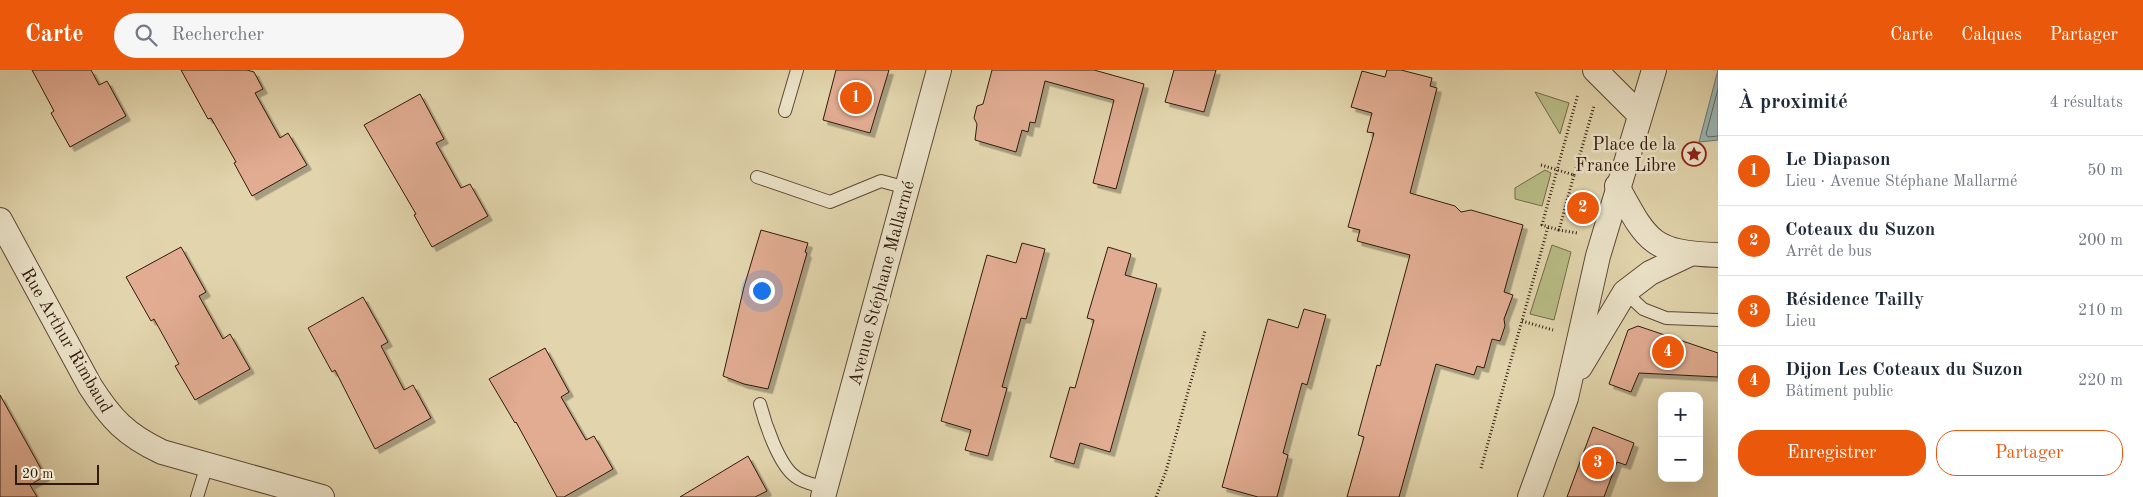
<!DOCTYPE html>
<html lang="fr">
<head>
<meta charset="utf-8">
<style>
  body { margin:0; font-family:"Old Standard TT",serif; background:#f6f6f7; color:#1f2937 }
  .controls { position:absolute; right:15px; bottom:15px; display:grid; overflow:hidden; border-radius:10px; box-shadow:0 5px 20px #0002 }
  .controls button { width:45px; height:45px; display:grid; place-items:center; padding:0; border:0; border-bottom:1px solid #e0e1e3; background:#fff; color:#1f2937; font:25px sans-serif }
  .scale { position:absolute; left:15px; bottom:12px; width:84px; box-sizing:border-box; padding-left:5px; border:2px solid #311a0d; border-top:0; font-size:14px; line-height:18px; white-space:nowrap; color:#311a0d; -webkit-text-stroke:4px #ece4ca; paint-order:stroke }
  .you { position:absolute; left:761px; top:220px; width:18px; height:18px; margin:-12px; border:4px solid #fff; border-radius:50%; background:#1a73e8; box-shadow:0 0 0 8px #1a73e833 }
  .badge { display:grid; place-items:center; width:32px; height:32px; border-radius:50%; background:#ea580c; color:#fff; font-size:16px; font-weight:700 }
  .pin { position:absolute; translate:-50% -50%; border:2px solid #fff; box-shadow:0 1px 5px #0006 }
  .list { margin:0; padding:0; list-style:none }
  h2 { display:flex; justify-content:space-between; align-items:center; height:65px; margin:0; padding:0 20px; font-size:21px }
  h2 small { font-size:16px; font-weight:400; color:#747a83 }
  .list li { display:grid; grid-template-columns:32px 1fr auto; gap:15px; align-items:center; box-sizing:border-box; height:70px; padding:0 20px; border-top:1px solid #e0e1e3 }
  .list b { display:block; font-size:19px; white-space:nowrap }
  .list p { margin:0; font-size:16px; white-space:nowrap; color:#747a83 }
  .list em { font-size:16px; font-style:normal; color:#747a83 }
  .actions { display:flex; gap:10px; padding:15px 20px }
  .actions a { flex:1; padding:11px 0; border:1px solid #ea580c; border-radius:20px; text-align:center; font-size:18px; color:#ea580c }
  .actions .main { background:#ea580c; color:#fff }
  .icon { flex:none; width:28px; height:28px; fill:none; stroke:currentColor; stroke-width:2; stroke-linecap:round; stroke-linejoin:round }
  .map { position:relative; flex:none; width:1718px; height:427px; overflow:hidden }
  header { display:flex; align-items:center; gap:30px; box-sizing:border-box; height:70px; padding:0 25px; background:#ea580c; color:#fff }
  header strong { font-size:24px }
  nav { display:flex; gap:28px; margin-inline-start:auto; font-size:18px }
  .search { width:350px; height:45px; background:#f6f6f7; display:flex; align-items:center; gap:12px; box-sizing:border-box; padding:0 18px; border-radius:28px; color:#747a83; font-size:19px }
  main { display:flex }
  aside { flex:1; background:#fff }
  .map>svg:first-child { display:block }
</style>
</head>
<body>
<header>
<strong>Carte</strong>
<div class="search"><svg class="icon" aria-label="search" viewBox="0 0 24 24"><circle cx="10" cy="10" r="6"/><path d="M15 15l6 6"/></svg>Rechercher</div>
<nav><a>Carte</a><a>Calques</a><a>Partager</a></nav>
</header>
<main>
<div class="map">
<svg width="1718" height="427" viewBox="0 0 1718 427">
  <defs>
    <filter id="shadow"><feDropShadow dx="4.5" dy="4.5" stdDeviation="0" flood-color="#0004"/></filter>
  </defs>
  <rect width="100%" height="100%" fill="#e2d5ad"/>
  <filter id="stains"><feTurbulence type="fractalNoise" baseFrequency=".004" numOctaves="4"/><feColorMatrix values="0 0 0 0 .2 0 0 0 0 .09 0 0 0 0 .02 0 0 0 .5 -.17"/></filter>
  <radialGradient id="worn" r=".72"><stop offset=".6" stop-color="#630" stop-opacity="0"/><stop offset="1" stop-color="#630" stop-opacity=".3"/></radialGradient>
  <g fill="#b8bc86" stroke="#746b4a">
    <path d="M1535,22L1569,33L1560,64Z"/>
    <path d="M1545,100L1551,103L1542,136L1515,129V118Z"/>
    <path d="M1552,175L1571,182L1554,250L1530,244Z"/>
  </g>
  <path fill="#99b6b5" stroke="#6f7872" d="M1718,0V70L1699,72Z"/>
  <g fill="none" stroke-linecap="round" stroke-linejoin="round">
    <path stroke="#656861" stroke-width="1" d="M1718,19L1706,64L1708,67L1718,66"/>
  </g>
  <g fill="#e1ac92" stroke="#311a0d" filter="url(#shadow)">
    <path d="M32,0H91L99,15L107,11L126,46L70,77L51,43L54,41Z"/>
    <path d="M181,0H247L254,2L263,19L255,23L280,68L288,63L307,95L252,126L234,93L236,92L211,48L208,49Z"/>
    <path d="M836,0H889L870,63L823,50Z"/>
    <path d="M992,0H1094L1144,14L1116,119L1093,113L1114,30L1045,11L1035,53L1030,52L1028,62L1022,60L1016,82L975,70L977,54L974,48L977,36L983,34Z"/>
    <path d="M1174,0H1216L1204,42L1165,32Z"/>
    <path d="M1387,0H1401L1432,8L1430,16L1437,18L1410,123L1455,136L1461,142L1471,140L1523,155L1504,222L1513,225L1504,249L1505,256L1500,271L1492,269L1484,298L1477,296L1474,305L1436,294L1399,427H1347L1364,367L1358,365L1377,295L1380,296L1410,185L1357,171L1360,160L1348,157L1374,63L1367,62L1372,43L1351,37L1362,1L1385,7Z"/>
    <path d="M420,24L444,69L436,73L461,118L470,114L488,146L432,177L414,145L416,144L364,55Z"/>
    <path d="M761,160L808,173L805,182L807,183L768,319L744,314L723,306L744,217Z"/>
    <path d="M1022,173L1045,179L1026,249L1021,248L1002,317L1007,318L988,386L965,380L971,360L941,351L987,185L1016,193Z"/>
    <path d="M181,177L206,222L199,226L223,269L230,264L250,299L195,330L175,296L179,294L154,249L151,251L126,207Z"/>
    <path d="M1108,177L1131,184L1125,205L1157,214L1110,382L1080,373L1074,394L1050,387L1070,317L1075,318L1094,250L1087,248Z"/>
    <path d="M363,227L388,272L381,276L404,320L413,315L431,348L375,379L335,300L332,302L308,258Z"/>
    <path d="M1304,239L1326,245L1307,315L1302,313L1283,383L1288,385L1277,427H1258L1222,417L1268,249L1298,258Z"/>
    <path d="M1638,256L1718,283V307L1639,303L1631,322L1609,314L1628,260Z"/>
    <path d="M545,278L569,322L561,327L586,370L594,366L613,399L564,427H557L516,352L515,353L489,309Z"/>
    <path d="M0,325L45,406L30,415L37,427H0Z"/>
    <path d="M1593,357L1634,373L1626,395L1617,392L1604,427H1567Z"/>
    <path d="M748,386L767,421L755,427H680Z"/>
  </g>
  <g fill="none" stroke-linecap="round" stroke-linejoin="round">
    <g stroke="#5d4935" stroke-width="14">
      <g id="lane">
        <path d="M785,41L797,0"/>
        <path d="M757,107L830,132L881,111L907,118"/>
        <path d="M1625,222L1643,239L1666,248L1718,250"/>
        <path d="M760,334C765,353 779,396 796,407C803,413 817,415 825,418"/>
        <path d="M197,427L207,395"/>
      </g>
    </g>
    <g stroke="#5d4935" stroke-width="26">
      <g id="street">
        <path d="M1595,0L1640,45"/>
        <path d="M1617,116C1647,171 1651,183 1718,185"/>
        <path d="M0,150L90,316C111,349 126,365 162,382L322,427"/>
        <path d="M1580,297L1625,222L1650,203L1690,184"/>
        <path d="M823,427L939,0"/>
        <path d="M1530,427L1566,328L1598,186L1654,0"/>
      </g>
    </g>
    <g stroke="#311a0d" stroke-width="3" stroke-dasharray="1 2.5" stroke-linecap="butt">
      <path d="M1541,95L1574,105L1559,160L1577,163"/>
      <path d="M1574,105L1594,36"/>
      <path d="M1559,160L1542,155L1578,24"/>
      <path d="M1522,251L1553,260"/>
      <path d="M1481,398L1548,157"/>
      <path d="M1156,427L1166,401L1205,261"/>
    </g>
    <use href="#lane" stroke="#ece4ca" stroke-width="12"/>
    <use href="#street" stroke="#ece4ca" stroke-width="24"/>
  </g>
  <defs>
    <g id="sight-ring" transform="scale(1.25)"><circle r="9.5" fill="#ece4ca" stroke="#8f2418" stroke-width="1.5"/><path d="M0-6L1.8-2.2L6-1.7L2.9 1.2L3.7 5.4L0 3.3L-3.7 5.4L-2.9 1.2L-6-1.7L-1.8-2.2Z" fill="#8f2418"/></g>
  </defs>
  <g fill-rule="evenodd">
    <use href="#sight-ring" x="1694" y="84"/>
  </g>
  <g text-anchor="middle" stroke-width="5" stroke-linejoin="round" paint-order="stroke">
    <g font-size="18" fill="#311a0d" stroke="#ece4ca" text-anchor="end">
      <text x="1676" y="80">Place de la<tspan x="1676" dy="21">France Libre</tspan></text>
    </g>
    <g font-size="18" fill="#311a0d" stroke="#ece4ca">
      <text transform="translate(881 213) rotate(-75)" y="6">Avenue Stéphane Mallarmé</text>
      <text transform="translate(67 270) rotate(60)" y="6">Rue Arthur Rimbaud</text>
    </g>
  </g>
  <rect width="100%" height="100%" filter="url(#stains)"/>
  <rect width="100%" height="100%" fill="url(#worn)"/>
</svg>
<div class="controls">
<button>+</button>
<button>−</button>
</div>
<div class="scale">20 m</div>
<div class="you"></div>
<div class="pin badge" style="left:856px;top:28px">1</div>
<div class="pin badge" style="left:1583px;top:138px">2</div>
<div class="pin badge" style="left:1598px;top:393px">3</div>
<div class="pin badge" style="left:1668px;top:282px">4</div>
</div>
<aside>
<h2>À proximité<small>4 résultats</small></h2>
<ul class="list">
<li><span class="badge">1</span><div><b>Le Diapason</b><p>Lieu · Avenue Stéphane Mallarmé</p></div><em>50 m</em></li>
<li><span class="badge">2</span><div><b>Coteaux du Suzon</b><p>Arrêt de bus</p></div><em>200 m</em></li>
<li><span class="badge">3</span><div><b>Résidence Tailly</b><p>Lieu</p></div><em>210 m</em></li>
<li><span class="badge">4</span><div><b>Dijon Les Coteaux du Suzon</b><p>Bâtiment public</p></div><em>220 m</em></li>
</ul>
<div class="actions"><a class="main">Enregistrer</a><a>Partager</a></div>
</aside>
</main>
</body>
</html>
